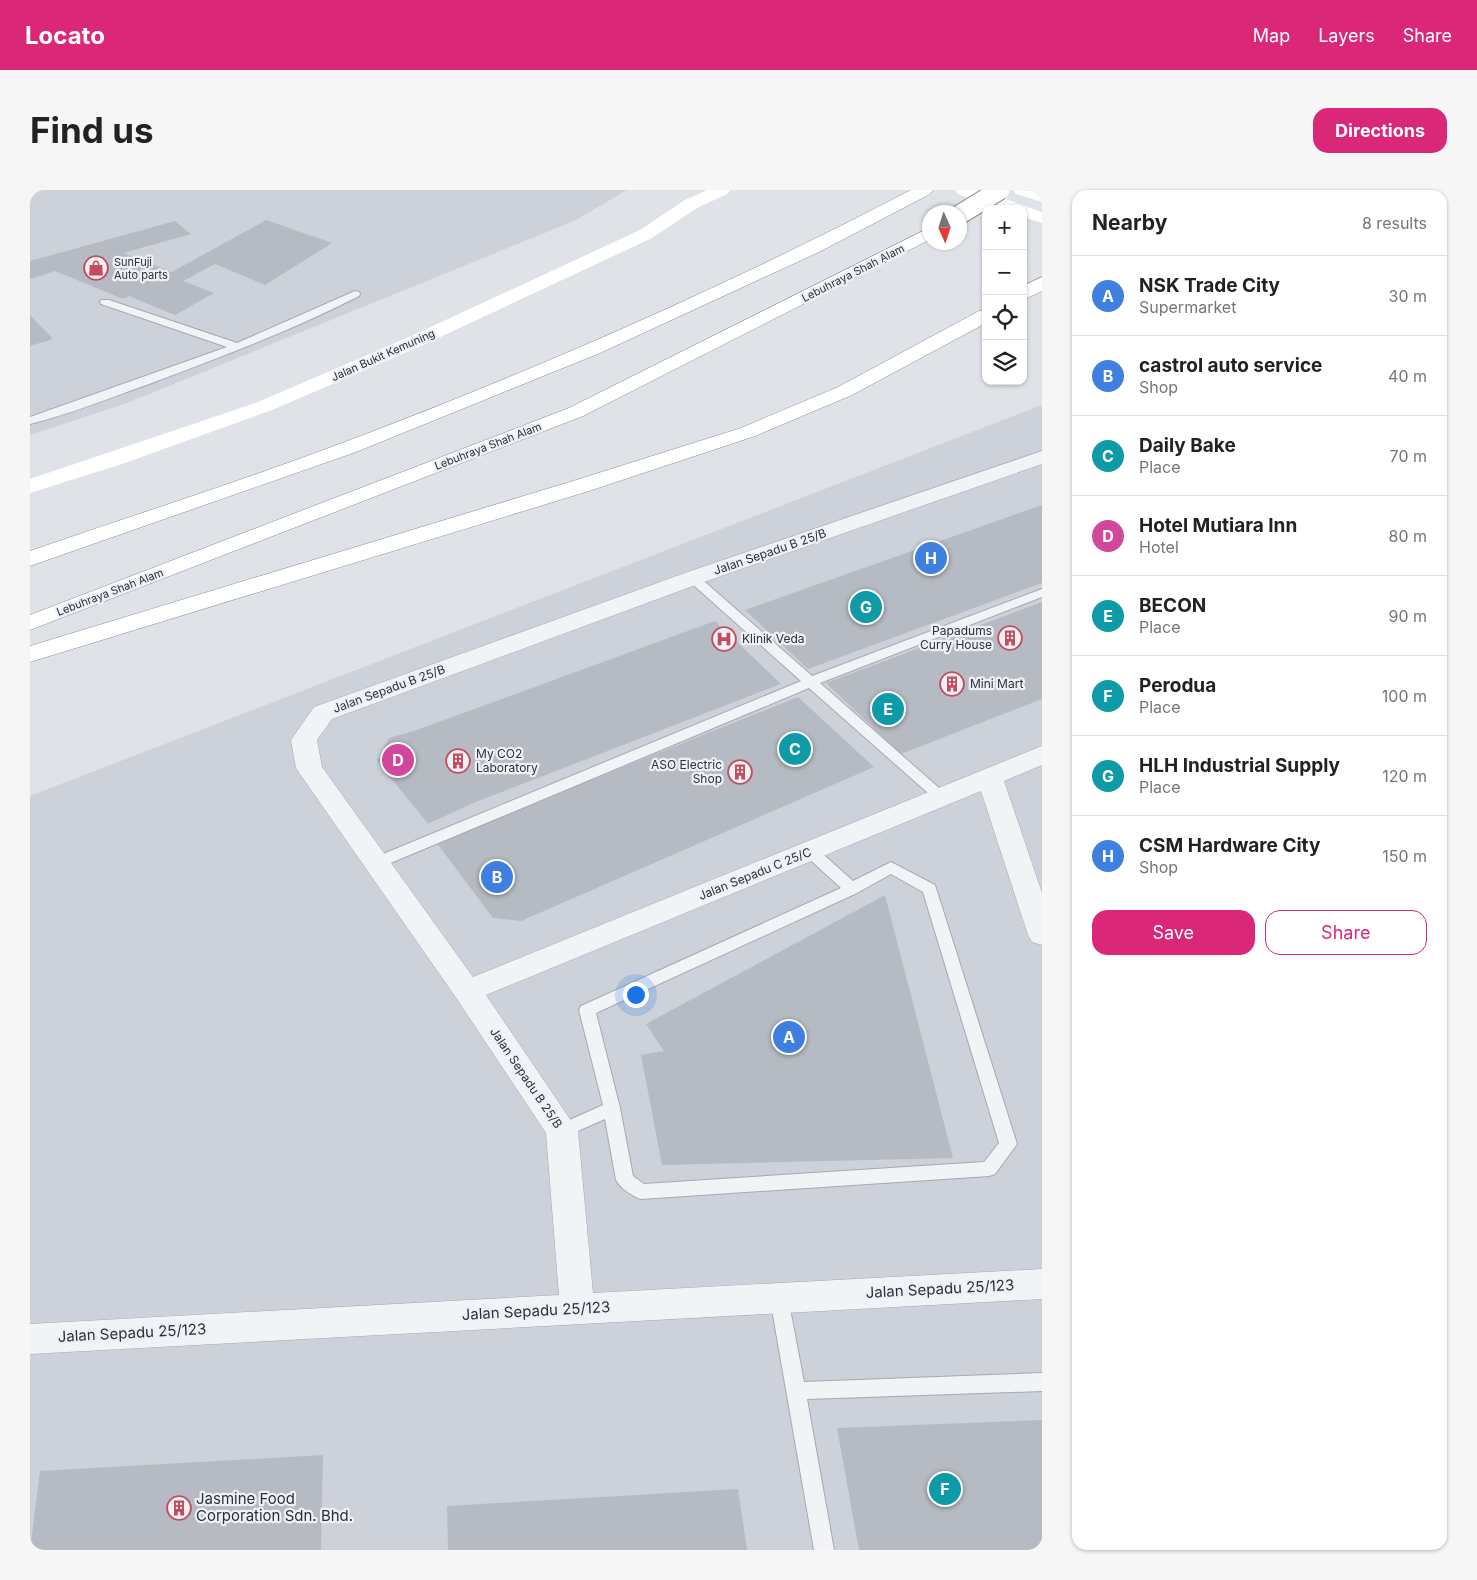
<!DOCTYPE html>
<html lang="en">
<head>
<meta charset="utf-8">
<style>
  body { margin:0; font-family:Inter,sans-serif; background:#f6f6f6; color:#222 }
  .controls { position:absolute; right:15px; top:15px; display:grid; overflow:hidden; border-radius:10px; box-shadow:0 1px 4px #0004 }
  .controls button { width:45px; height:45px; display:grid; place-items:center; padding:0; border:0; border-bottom:1px solid #e0e0e0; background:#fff; color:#222; font:25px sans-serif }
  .compass { position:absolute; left:892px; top:15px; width:45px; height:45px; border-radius:50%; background:#fff; box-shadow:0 1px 4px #0004; rotate:177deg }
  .you { position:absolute; left:605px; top:804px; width:18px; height:18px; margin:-12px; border:4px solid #fff; border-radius:50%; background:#1a73e8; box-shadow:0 0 0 8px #1a73e833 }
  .badge { display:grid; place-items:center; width:32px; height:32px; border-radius:50%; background:#db2777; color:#fff; font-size:16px; font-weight:700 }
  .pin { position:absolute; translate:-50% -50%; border:2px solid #fff; box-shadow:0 1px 5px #0006 }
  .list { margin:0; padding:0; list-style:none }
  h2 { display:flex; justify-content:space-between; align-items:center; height:65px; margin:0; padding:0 20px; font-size:21px }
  h2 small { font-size:16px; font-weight:400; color:#767676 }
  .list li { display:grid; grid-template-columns:32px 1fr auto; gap:15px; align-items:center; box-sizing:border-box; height:80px; padding:0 20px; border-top:1px solid #e0e0e0 }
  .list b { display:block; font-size:19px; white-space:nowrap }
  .list p { margin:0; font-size:16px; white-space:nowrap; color:#767676 }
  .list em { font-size:16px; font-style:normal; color:#767676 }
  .actions { display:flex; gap:10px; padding:15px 20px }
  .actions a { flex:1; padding:11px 0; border:1px solid #db2777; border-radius:15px; text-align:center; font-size:18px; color:#db2777 }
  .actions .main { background:#db2777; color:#fff }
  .icon { flex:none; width:28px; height:28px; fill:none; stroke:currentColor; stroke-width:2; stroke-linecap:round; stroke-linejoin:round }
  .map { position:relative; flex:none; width:1012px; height:1360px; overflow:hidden; border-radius:15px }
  header { display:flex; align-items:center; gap:30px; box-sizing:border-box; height:70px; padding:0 25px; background:#db2777; color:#fff }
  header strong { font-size:24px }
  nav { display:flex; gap:28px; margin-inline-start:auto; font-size:18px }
  .intro { display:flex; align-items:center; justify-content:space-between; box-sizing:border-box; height:120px; padding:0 30px }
  h1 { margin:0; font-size:35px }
  .button { padding:12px 22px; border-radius:15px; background:#db2777; color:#fff; font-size:18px; font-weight:700 }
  main { display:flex; gap:30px; padding:0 30px }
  aside { flex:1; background:#fff; border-radius:15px; box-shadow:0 1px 4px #0004 }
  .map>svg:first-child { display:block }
</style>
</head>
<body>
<header>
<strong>Locato</strong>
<nav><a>Map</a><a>Layers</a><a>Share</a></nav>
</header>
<div class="intro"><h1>Find us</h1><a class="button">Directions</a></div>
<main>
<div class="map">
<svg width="1012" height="1360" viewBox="0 0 1012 1360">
  <rect width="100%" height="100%" fill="#dfe2e7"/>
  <g fill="#cdd1d9">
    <path d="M0,0H597L544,31L97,213L0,245Z"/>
    <path d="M1012,215V1360H0V606Z"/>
  </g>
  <g fill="#b6bbc3">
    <path d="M236,30L302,53L235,95L185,74L153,91L184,103L145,125L99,106L93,109L25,81L0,89V71L145,31L161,44L93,63L142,82Z"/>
    <path d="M0,125L23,149L0,156Z"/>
    <path d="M1012,315V393L778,479L715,420Z"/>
    <path d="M1012,412V509L871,564L796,493Z"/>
    <path d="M685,431L751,494L443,613L398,634L347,571L359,548L384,541Z"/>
    <path d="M768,507L844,577L491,731L463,728L406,652Z"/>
    <path d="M855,705L923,968L632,975L611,865L634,861L616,834Z"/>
    <path d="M1012,1230V1360H829L807,1238Z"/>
    <path d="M293,1265L291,1360H0L10,1281Z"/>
    <path d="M708,1299L717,1360H418L417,1316Z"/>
  </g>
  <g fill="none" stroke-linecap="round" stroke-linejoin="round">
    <g stroke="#a5a9b1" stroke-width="2">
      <g id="service">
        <path d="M325,101L329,102L330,104L329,106C261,141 190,167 119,194C80,208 40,224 0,234V227L197,157L71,114L70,112L71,110H79L207,153Z"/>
        <path d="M663,384L667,385L782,486L1012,399V407L790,493L917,605L919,608L917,611H907L779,498L351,677L346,678L341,677L339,673L341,669L771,491L659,391L657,388Z"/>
        <path d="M781,657L786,658L823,691L861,672L905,695L987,954L965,984L959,986L611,1009C602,1006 591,999 586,990L575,929L532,948L526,946L523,941L526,936L573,915L549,820L551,816L811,698L776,666L774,662L776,658ZM861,684L893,702L969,953L954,972L614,994L603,986L590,918L566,823L827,703Z"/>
        <path d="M749,1100L756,1102L758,1108L774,1192L1012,1183V1201L777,1209L804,1360H784L740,1108L742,1102Z"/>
      </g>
    </g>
    <g stroke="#a5a9b1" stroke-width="1">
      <path id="minor" d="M1012,261V274L671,393L302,529L287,550L292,577L443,787L1012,556V575L974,591L1012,703V755L1002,752L998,745L951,601L456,805L548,941L563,1103L1012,1079V1109L0,1164V1134L529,1105L516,943L427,809L270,584L266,578L261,550L284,517L655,383Z"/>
    </g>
    <g stroke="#87909d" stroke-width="1">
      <g id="motorway">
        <path d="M881,0H903L900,4L789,62L570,163L326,262L0,376V361C104,325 209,292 312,253C506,180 697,96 881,0Z"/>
        <path d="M899,38V50L553,226L0,440V425L539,218Z"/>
        <path d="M1012,87V101L993,110V96Z"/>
        <path d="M956,119V133L822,205L725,246L559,301L0,472V456L543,291L711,238L808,197L949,121Z"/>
      </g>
    </g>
    <use href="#service" fill="#f1f3f6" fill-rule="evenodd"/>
    <use href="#minor" fill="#f1f3f6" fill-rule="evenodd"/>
    <g fill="#fff" fill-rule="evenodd">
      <path d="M677,0H700L697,4L667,18L622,48L391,156L242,220L92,274L0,303V289L228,212L377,148L610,40L655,10Z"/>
      <path d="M925,0H950L1012,22V33L993,27V19H969L928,4Z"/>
      <path d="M983,0L1012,1V12L986,4Z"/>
    </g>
    <use href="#motorway" fill="#fff" fill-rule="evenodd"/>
    <g stroke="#87909d" stroke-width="21" stroke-linecap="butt">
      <path id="motorway-bridge" d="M929,25L970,0"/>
    </g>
    <use href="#motorway-bridge" stroke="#fff" stroke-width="19"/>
  </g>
  <defs>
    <g id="shop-ring" transform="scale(1.25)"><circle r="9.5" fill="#eef1f5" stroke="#c44c5e" stroke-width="1.5"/><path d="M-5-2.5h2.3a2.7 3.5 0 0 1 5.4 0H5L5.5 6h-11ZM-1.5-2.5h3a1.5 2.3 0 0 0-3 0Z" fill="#c44c5e"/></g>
    <g id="building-ring" transform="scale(1.25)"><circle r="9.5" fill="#eef1f5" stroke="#c44c5e" stroke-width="1.5"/><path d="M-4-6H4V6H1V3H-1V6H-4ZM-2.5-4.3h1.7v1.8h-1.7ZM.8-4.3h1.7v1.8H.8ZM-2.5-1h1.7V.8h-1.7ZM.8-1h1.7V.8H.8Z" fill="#c44c5e"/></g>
    <g id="hospital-ring" transform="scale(1.25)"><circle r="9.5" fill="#eef1f5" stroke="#c44c5e" stroke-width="1.5"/><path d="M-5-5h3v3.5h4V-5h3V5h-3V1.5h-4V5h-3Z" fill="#c44c5e"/></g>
  </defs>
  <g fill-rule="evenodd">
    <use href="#shop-ring" x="66" y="78"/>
    <use href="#building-ring" x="980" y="448"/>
    <use href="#hospital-ring" x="694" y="449"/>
    <use href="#building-ring" x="922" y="494"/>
    <use href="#building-ring" x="428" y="571"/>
    <use href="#building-ring" x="710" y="582"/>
    <use href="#building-ring" x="149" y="1318"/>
  </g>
  <g text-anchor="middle" stroke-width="4.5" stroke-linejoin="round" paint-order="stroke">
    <g font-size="11" fill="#29303d" stroke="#eef1f5" text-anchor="start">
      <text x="84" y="76">SunFuji<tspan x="84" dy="13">Auto parts</tspan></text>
    </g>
    <g font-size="11" fill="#29303d" stroke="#eef1f5">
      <text transform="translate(823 83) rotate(-27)" y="4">Lebuhraya Shah Alam</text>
      <text transform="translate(353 165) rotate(-24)" y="4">Jalan Bukit Kemuning</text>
      <text transform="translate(458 256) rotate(-21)" y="4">Lebuhraya Shah Alam</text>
      <text transform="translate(80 402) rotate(-21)" y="4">Lebuhraya Shah Alam</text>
    </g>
    <g font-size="12" fill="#29303d" stroke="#eef1f5">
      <text transform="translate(740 362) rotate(-19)" y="4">Jalan Sepadu B 25/B</text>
      <text transform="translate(359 499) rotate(-20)" y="4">Jalan Sepadu B 25/B</text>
      <text transform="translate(725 684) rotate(-22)" y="4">Jalan Sepadu C 25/C</text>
      <text transform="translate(496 888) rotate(56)" y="4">Jalan Sepadu B 25/B</text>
    </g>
    <g font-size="12" fill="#29303d" stroke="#eef1f5" text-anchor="start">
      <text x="962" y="445" text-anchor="end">Papadums<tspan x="962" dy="14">Curry House</tspan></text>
      <text x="712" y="453">Klinik Veda</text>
      <text x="940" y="498">Mini Mart</text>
      <text x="446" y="568">My CO2<tspan x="446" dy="14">Laboratory</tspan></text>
      <text x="692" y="579" text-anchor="end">ASO Electric<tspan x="692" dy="14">Shop</tspan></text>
    </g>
    <g font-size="15" fill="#29303d" stroke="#eef1f5">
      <text transform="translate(910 1099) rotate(-3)" y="5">Jalan Sepadu 25/123</text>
      <text transform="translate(506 1121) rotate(-3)" y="5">Jalan Sepadu 25/123</text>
      <text transform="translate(102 1143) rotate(-3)" y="5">Jalan Sepadu 25/123</text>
    </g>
    <g font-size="15" fill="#29303d" stroke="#eef1f5" text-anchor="start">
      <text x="166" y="1314">Jasmine Food<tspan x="166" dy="17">Corporation Sdn. Bhd.</tspan></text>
    </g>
  </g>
</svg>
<div class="controls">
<button>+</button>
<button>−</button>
<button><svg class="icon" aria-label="locate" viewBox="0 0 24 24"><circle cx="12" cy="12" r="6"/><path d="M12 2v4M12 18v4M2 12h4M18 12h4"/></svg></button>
<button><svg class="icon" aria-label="layers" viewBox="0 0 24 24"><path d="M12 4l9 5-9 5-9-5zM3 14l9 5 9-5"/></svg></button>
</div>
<svg class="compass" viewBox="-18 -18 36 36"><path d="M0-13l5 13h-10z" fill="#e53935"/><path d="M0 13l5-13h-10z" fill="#767676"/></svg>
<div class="you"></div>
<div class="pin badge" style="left:759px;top:847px;background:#3f7fe0">A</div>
<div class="pin badge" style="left:467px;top:687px;background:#3f7fe0">B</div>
<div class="pin badge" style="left:765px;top:559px;background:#0f9aa8">C</div>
<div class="pin badge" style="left:368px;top:570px;background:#d1479c">D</div>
<div class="pin badge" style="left:858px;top:519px;background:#0f9aa8">E</div>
<div class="pin badge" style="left:915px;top:1299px;background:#0f9aa8">F</div>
<div class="pin badge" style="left:836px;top:417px;background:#0f9aa8">G</div>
<div class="pin badge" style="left:901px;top:368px;background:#3f7fe0">H</div>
</div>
<aside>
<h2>Nearby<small>8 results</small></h2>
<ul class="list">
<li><span class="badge" style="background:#3f7fe0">A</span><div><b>NSK Trade City</b><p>Supermarket</p></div><em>30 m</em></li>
<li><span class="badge" style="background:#3f7fe0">B</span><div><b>castrol auto service</b><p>Shop</p></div><em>40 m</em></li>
<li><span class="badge" style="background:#0f9aa8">C</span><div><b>Daily Bake</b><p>Place</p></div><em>70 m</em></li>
<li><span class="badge" style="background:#d1479c">D</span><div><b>Hotel Mutiara Inn</b><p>Hotel</p></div><em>80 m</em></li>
<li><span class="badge" style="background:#0f9aa8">E</span><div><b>BECON</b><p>Place</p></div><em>90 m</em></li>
<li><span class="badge" style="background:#0f9aa8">F</span><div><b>Perodua</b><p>Place</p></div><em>100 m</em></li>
<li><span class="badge" style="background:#0f9aa8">G</span><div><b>HLH Industrial Supply</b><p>Place</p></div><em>120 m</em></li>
<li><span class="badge" style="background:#3f7fe0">H</span><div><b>CSM Hardware City</b><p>Shop</p></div><em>150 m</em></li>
</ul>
<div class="actions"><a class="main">Save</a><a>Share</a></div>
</aside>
</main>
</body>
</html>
